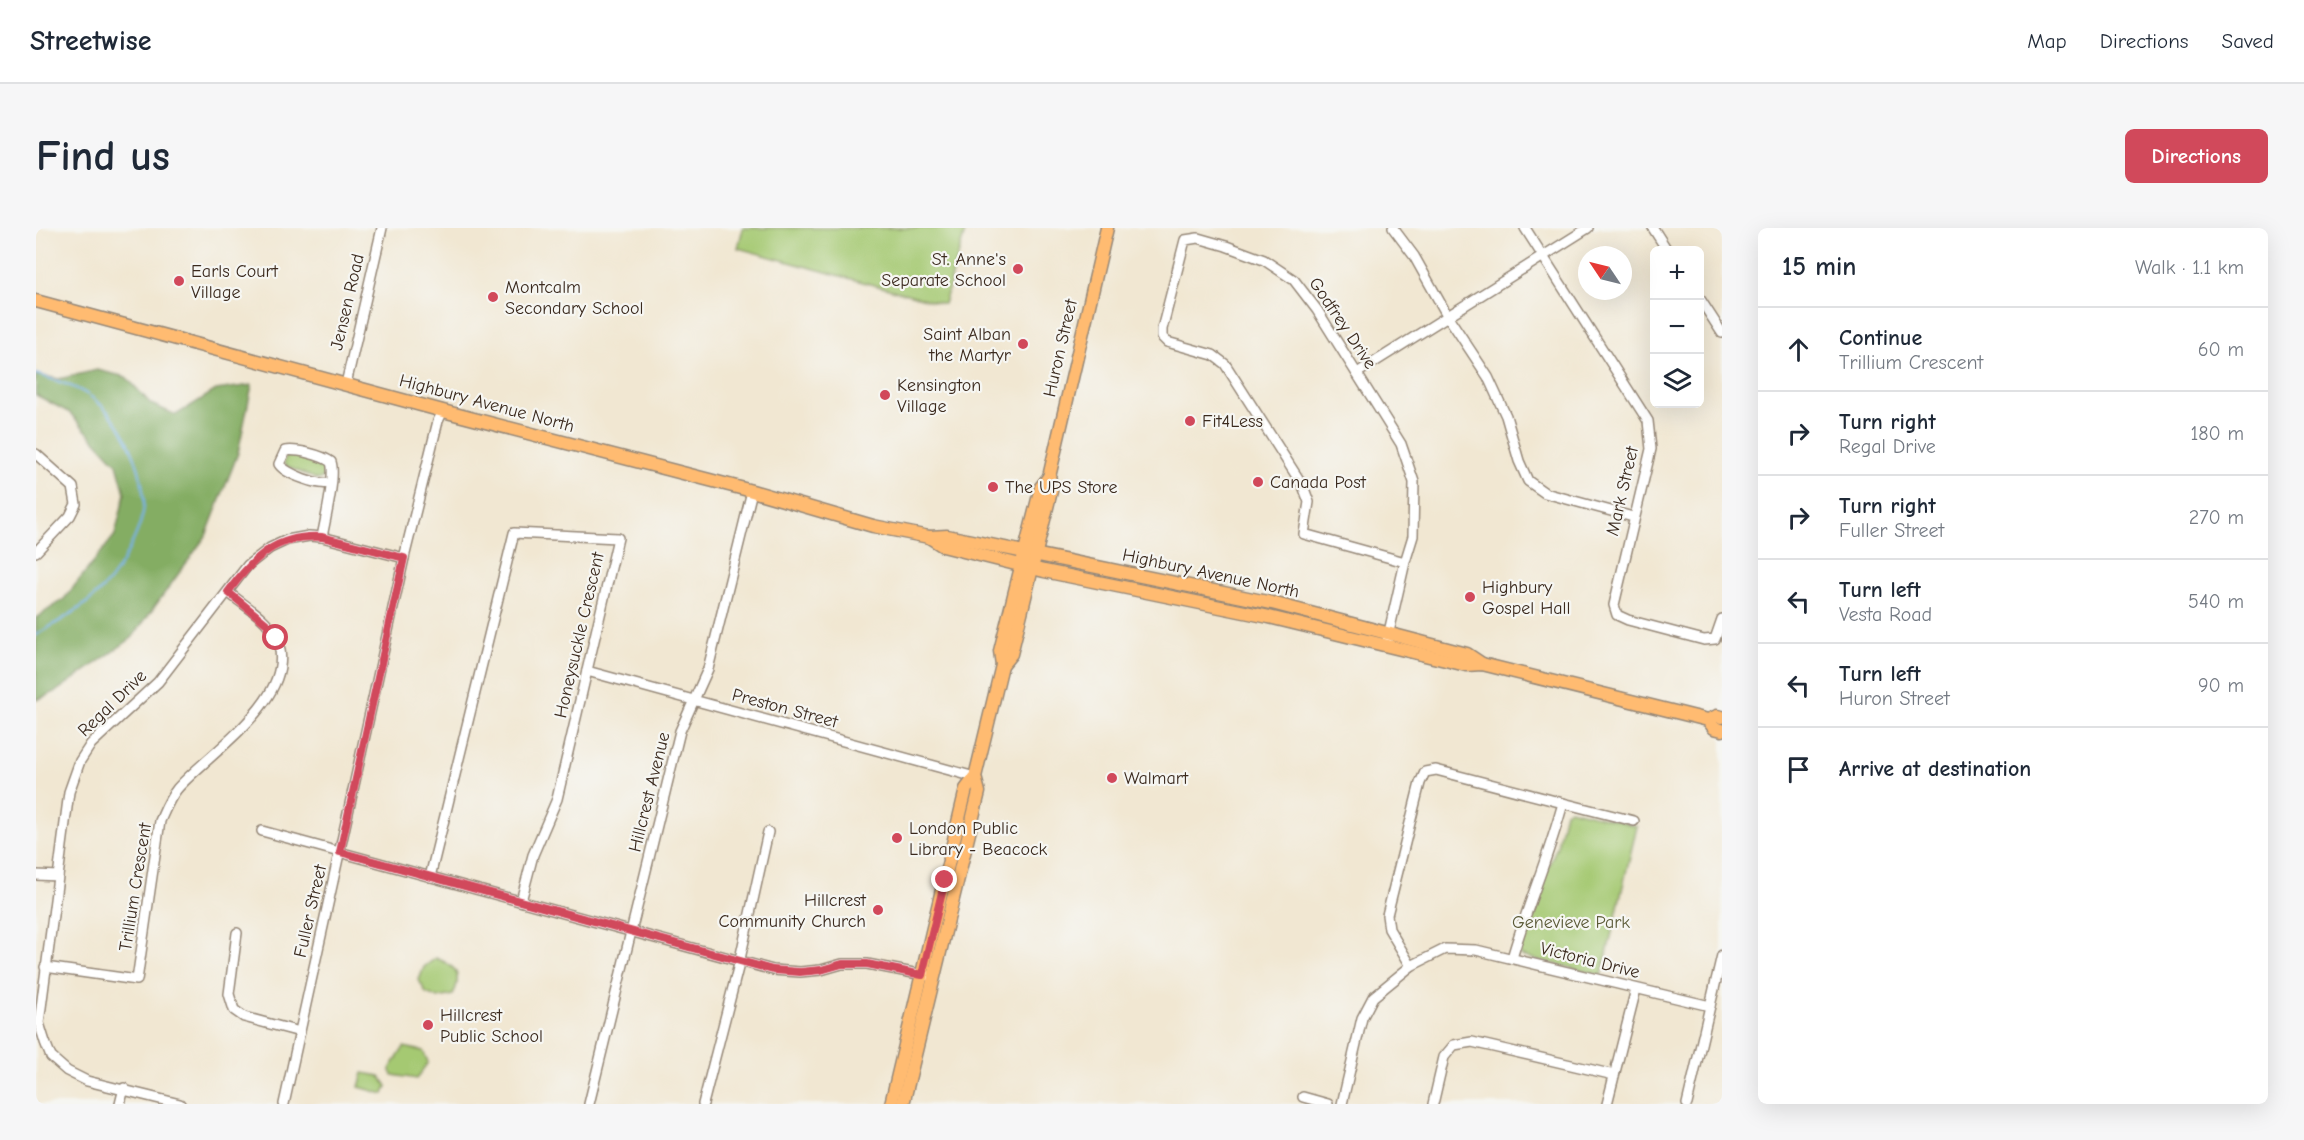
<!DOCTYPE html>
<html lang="en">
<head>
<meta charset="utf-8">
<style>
  body { margin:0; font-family:"Comic Neue",sans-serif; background:#f6f6f7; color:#1f2937 }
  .controls { position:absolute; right:18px; top:18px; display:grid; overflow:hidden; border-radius:9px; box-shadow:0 6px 24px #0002 }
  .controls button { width:54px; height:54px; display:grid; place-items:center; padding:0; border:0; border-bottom:2px solid #e0e1e3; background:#fff; color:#1f2937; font:30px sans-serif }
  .compass { position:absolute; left:1542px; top:18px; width:54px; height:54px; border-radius:50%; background:#fff; box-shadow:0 6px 24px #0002; rotate:305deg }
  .stop { position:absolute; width:18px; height:18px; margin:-14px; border:4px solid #d1495b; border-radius:50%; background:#fff }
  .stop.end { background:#d1495b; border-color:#fff; box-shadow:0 2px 6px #0008 }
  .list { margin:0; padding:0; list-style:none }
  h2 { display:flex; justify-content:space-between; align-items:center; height:78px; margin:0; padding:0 24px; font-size:26px }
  h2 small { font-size:20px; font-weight:400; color:#747a83 }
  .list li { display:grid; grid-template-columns:39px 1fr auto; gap:18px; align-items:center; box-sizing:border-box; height:84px; padding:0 24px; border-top:2px solid #e0e1e3 }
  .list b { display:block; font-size:22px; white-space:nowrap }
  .list p { margin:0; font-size:20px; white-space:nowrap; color:#747a83 }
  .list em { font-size:20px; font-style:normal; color:#747a83 }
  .icon { flex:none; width:33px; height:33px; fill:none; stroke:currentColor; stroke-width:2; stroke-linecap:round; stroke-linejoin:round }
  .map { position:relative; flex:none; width:1686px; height:876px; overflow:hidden; border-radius:9px }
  header { display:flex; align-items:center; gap:36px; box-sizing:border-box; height:84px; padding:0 30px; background:#fff; border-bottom:2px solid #e0e1e3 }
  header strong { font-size:28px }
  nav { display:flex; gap:33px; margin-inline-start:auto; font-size:21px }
  .intro { display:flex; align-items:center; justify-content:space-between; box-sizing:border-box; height:144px; padding:0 36px }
  h1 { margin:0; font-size:42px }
  .button { padding:15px 27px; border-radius:9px; background:#d1495b; color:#fff; font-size:21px; font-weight:700 }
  main { display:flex; gap:36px; padding:0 36px }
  aside { flex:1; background:#fff; border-radius:9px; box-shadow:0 6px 24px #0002 }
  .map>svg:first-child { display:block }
</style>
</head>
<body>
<header>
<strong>Streetwise</strong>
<nav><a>Map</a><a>Directions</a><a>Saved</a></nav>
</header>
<div class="intro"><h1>Find us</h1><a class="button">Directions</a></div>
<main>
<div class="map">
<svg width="1686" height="876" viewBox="0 0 1686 876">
  <rect width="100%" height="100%" fill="#f6f6f2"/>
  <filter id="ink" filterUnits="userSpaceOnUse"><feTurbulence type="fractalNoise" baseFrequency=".0167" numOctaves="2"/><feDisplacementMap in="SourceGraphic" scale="12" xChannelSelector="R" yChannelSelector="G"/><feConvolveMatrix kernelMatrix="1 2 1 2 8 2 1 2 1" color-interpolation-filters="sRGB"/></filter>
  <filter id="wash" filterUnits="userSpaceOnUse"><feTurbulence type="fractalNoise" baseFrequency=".008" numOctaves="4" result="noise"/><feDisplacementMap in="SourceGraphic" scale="24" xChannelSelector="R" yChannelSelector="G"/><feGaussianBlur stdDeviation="1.35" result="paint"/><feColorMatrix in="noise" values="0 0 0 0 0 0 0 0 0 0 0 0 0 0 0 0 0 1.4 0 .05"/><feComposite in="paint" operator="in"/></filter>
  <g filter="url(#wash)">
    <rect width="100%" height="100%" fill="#f1e7d2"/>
    <g fill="#a5c972" stroke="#707a48" stroke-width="1.5">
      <path d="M707,0H930L908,76L702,20Z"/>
      <path d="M256,226L289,235L292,240L291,247L282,252L250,238L248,235L250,228Z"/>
      <path d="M1534,581L1601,598L1566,747L1485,728L1483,723L1494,684L1521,618L1529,584Z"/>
      <path d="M400,730C420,738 427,746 417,767L402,770L390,765L383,752L388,739Z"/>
      <path d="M368,819L387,823L392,834L381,851L357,847L354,841Z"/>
      <path d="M327,845L344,848L351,858L348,866L323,859Z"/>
    </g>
    <path fill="#84ad64" stroke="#606c41" stroke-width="1.5" d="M61,142L90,149L115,176L140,187L180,162L216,157L202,225L170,308L96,410L19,464L0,472V390L28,371L79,307L89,265L81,236L34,185L0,167V147L23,151Z"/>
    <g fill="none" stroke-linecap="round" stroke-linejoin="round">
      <path stroke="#78b3ea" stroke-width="2" d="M0,146C20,153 41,158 58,171C88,194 105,234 108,271C110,295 84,343 67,360C48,380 23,393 0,407"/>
    </g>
  </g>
  <g filter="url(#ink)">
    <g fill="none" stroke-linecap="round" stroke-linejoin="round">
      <g stroke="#968878" stroke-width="12">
        <g id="minor">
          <path d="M1357,0L1378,28L1411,87L1452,149L1470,188L1483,233L1492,253L1509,265L1597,289"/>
          <path d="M1489,0L1612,193L1615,221L1578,377L1581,387L1592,392L1668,412L1679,411L1686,391"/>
          <path d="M1617,0L1631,22"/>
          <path d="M1664,71L1686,105"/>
          <path d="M1321,145L1552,0"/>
          <path d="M310,156L346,0"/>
          <path d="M0,226L37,259L40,276L34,288L0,324"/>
          <path d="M286,309C289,293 300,248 295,234C285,227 261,221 249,223L243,236C248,245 286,260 295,254"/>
          <path d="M1350,417L1369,334L1377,308L1378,254L1365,216L1281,82L1258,52L1228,32L1190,18L1162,10L1149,12L1126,101V109L1131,114L1177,127L1189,136L1267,258L1273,274L1268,306L1369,334"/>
          <path d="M551,443L939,549"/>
          <path d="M1527,575L1598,593"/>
          <path d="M226,603L737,742L764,744L785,742L806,736H831L898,749"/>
          <path d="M0,647L22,648"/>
          <path d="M394,649L478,305L582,310L521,571L497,627L485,673"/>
          <path d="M201,705L193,766L198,782L208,789L264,804"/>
          <path d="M1375,738L1353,701L1351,687L1384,555L1389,544L1400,542L1527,575C1513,628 1491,678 1476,730"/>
          <path d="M9,739L101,752L124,593C129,582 133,571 141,561C172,525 269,466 239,407C230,389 207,377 192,364"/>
          <path d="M1267,869L1292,876"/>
          <path d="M84,876L88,860"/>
          <path d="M144,876L51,853L31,843L15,829L9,814L3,795L33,564L44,533L55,516L122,454L212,337L234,320L251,312L273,308L286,309L368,330"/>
          <path d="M248,876L368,330L402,193L407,183"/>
          <path d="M553,876L644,503L672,441L716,263"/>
          <path d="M667,876L702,740L732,604"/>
          <path d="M1306,876L1326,790L1337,769L1375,738L1409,721L1440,722L1674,778"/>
          <path d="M1397,876L1408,829L1418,817L1436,814L1578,847"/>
          <path d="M1571,876L1600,761"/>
          <path d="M1651,876L1686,727"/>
        </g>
      </g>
      <g stroke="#968878" stroke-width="15">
        <g id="major">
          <path d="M0,73L407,183L716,263L837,298L893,309L911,308L1236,375L1431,426L1446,436"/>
          <path d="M893,309L907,318L1008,343L1233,389L1430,437L1446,436L1672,492L1681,488L1686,489"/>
          <path d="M966,437L975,426L1016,259L1013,249"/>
          <path d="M1672,492L1678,500L1686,502"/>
          <path d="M855,876L930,561L939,549L966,437L964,423L1005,259L1013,249L1071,0"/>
          <path d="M867,876L943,564L939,549"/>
        </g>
      </g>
      <use href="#minor" stroke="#fff" stroke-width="9"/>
      <use href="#major" stroke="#ffbb71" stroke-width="12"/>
    </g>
  </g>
  <g fill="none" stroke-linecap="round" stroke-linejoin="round" filter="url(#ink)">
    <path stroke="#d1495b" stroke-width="8" d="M240,410L232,397L192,364C217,330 241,306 286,309L368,330L304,624L737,742L764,744L785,742L806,736H831L886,747L909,652"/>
  </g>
  <g fill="#d1495b" stroke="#f6f6f2" stroke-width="2">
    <circle cx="982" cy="41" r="6"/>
    <circle cx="143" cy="53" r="6"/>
    <circle cx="457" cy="69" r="6"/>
    <circle cx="987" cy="116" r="6"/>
    <circle cx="849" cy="167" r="6"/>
    <circle cx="1154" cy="193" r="6"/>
    <circle cx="1222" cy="254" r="6"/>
    <circle cx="957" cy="259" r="6"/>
    <circle cx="1434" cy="369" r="6"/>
    <circle cx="1076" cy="550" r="6"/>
    <circle cx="861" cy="610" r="6"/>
    <circle cx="842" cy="682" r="6"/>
    <circle cx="392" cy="797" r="6"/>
  </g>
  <g text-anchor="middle" stroke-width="4.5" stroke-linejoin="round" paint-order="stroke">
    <g font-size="18" fill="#3b2a1e" stroke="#f6f6f2" text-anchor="start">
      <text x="970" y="37" text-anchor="end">St. Anne's<tspan x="970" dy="21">Separate School</tspan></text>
      <text x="155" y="49">Earls Court<tspan x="155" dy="21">Village</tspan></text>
      <text x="469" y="65">Montcalm<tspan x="469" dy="21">Secondary School</tspan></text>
      <text x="975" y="112" text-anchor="end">Saint Alban<tspan x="975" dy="21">the Martyr</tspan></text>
      <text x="861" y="163">Kensington<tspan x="861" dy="21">Village</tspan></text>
      <text x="1166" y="199">Fit4Less</text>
      <text x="1234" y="260">Canada Post</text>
      <text x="969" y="265">The UPS Store</text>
      <text x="1446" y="365">Highbury<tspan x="1446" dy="21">Gospel Hall</tspan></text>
      <text x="1088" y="556">Walmart</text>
      <text x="873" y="606">London Public<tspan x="873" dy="21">Library - Beacock</tspan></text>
      <text x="830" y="678" text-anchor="end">Hillcrest<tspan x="830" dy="21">Community Church</tspan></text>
      <text x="404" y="793">Hillcrest<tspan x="404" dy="21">Public School</tspan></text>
    </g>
    <g font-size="18" fill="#3b2a1e" stroke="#f6f6f2">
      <text transform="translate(311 74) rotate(-77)" y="6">Jensen Road</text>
      <text transform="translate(1307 95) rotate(56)" y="6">Godfrey Drive</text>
      <text transform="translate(1024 120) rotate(-77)" y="6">Huron Street</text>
      <text transform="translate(451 175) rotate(15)" y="6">Highbury Avenue North</text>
      <text transform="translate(1586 263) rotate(-77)" y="6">Mark Street</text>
      <text transform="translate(1175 345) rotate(12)" y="6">Highbury Avenue North</text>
      <text transform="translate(543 407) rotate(-77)" y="6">Honeysuckle Crescent</text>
      <text transform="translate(76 475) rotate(-44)" y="6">Regal Drive</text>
      <text transform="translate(749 480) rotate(15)" y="6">Preston Street</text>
      <text transform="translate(613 564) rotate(-76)" y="6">Hillcrest Avenue</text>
      <text transform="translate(99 659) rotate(-81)" y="6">Trillium Crescent</text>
      <text transform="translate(274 683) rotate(-77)" y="6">Fuller Street</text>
      <text transform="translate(1554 732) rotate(14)" y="6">Victoria Drive</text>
    </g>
    <g font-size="18" fill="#5b5a37" stroke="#f6f6f2">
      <text x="1535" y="700">Genevieve Park</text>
    </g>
  </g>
</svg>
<div class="controls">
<button>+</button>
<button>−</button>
<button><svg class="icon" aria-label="layers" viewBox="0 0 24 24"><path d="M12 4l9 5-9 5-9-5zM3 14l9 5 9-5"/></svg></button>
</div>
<svg class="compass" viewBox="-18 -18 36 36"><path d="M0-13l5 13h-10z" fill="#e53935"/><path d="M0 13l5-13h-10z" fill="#747a83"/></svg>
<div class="stop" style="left:240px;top:410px"></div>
<div class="stop end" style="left:909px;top:652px"></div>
</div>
<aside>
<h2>15 min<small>Walk · 1.1 km</small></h2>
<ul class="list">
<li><svg class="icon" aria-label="ahead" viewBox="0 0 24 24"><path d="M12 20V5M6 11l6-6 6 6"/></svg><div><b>Continue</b><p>Trillium Crescent</p></div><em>60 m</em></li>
<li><svg class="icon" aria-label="right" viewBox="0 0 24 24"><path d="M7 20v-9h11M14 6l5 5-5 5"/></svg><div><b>Turn right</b><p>Regal Drive</p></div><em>180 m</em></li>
<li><svg class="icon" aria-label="right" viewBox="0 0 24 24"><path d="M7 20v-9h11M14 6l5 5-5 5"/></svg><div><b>Turn right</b><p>Fuller Street</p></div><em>270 m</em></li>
<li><svg class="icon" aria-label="left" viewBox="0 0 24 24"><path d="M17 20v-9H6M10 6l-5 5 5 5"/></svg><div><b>Turn left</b><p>Vesta Road</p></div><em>540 m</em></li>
<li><svg class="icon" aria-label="left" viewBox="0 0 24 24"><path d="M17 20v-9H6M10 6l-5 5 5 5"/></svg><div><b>Turn left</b><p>Huron Street</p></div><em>90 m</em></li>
<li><svg class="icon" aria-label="arrive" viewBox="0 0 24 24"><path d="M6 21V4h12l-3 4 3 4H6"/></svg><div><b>Arrive at destination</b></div></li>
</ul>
</aside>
</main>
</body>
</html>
